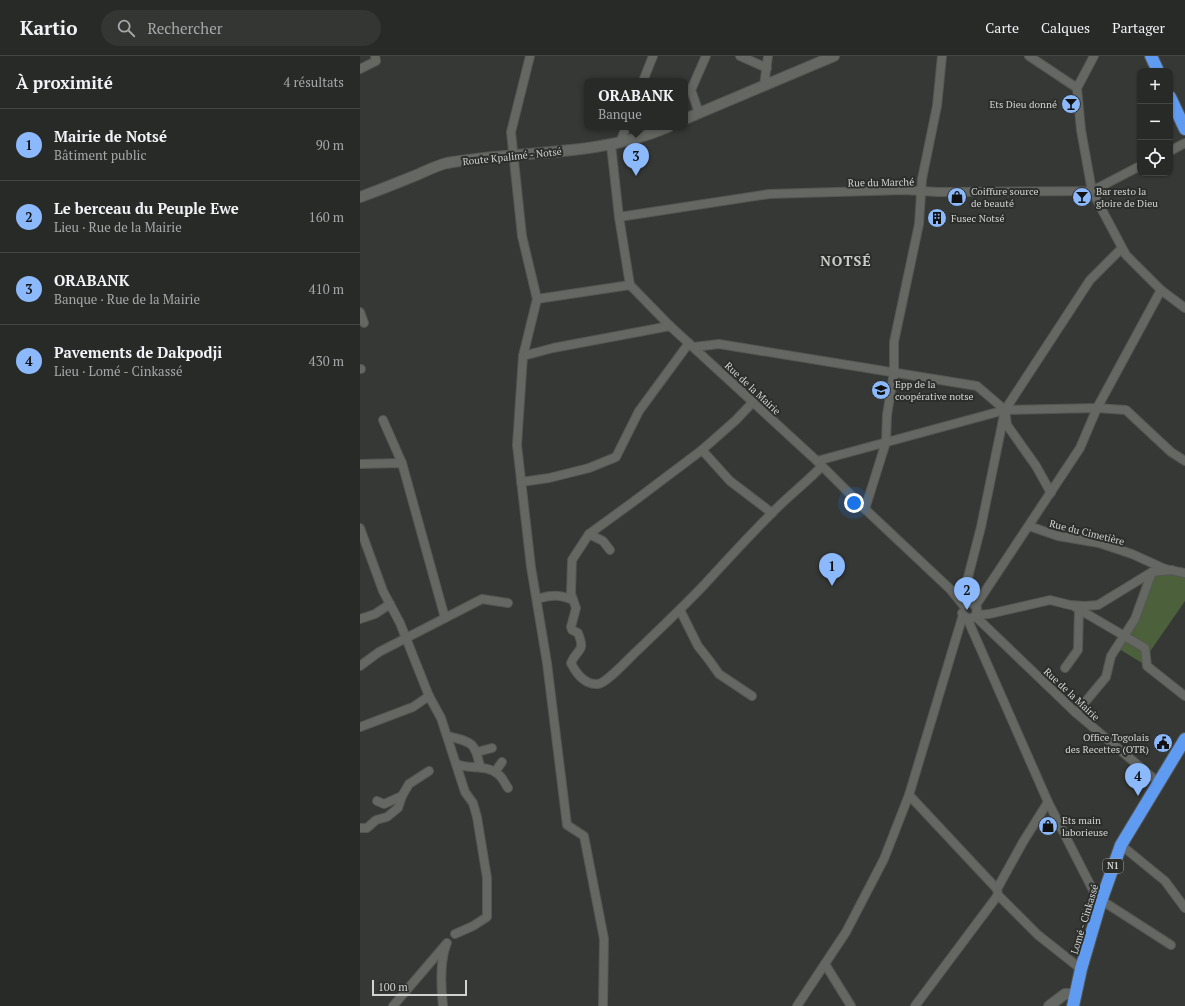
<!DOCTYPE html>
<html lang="fr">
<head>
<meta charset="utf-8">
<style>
  body { margin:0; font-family:"PT Serif",serif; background:#343634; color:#f1f3f6 }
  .controls { position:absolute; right:12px; top:12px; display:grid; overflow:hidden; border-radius:8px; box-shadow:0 1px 3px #0004 }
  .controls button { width:36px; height:36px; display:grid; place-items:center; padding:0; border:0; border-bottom:1px solid #444645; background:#282a28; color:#f1f3f6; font:20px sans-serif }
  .scale { position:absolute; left:12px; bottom:10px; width:95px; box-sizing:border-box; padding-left:4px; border:2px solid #d1d3d0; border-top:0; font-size:11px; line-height:14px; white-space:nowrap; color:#d1d3d0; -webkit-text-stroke:3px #2c2e2b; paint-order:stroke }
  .you { position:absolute; left:494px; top:447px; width:14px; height:14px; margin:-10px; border:3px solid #fff; border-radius:50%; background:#1a73e8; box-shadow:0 0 0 6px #1a73e833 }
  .badge { display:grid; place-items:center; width:26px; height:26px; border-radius:50%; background:#8bb9fc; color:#111; font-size:13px; font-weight:700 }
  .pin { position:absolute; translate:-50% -33px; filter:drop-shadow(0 1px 2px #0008) }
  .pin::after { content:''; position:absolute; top:21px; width:14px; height:12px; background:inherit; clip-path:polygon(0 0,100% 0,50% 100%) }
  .popup { position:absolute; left:224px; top:22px; width:104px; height:52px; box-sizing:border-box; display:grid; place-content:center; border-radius:8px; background:#282a28; filter:drop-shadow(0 1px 3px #0005); font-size:13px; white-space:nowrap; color:#a5a7a8 }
  .popup b { font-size:15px; color:#f1f3f6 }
  .popup::after { content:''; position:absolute; left:50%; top:100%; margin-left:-8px; border:8px solid transparent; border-top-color:#282a28 }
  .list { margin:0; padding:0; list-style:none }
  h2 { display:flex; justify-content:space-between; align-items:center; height:52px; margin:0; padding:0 16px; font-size:17px }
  h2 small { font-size:13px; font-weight:400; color:#a5a7a8 }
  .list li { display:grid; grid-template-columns:26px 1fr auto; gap:12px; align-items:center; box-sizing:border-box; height:72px; padding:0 16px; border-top:1px solid #444645 }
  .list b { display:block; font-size:15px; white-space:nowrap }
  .list p { margin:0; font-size:13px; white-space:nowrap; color:#a5a7a8 }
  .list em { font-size:13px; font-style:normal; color:#a5a7a8 }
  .icon { flex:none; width:22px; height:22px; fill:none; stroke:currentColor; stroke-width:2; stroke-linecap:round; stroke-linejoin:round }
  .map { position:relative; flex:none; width:825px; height:950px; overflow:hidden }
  header { display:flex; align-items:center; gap:24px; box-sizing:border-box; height:56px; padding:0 20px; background:#282a28; border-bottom:1px solid #444645 }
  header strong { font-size:19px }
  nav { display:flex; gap:22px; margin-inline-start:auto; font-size:14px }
  .search { width:280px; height:36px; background:#343634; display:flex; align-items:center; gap:10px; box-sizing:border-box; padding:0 14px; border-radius:22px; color:#a5a7a8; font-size:15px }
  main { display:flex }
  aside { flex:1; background:#282a28 }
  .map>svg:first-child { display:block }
</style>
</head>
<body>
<header>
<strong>Kartio</strong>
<div class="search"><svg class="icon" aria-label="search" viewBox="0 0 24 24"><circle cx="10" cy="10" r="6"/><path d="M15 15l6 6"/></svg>Rechercher</div>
<nav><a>Carte</a><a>Calques</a><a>Partager</a></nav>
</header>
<main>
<aside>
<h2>À proximité<small>4 résultats</small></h2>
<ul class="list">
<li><span class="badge">1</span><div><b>Mairie de Notsé</b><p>Bâtiment public</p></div><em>90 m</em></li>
<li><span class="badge">2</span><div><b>Le berceau du Peuple Ewe</b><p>Lieu · Rue de la Mairie</p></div><em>160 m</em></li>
<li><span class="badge">3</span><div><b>ORABANK</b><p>Banque · Rue de la Mairie</p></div><em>410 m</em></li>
<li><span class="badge">4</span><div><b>Pavements de Dakpodji</b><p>Lieu · Lomé - Cinkassé</p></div><em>430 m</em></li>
</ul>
</aside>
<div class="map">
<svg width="825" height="950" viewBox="0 0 825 950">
  <rect width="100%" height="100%" fill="#363835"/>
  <path fill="#4b603b" d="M793,517H812L825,520V545L782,607L756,591L776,563Z"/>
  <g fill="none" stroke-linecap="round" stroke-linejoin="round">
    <g stroke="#545652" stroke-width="10">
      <g id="street">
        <path d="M170,0L151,76L162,180L177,243L163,300L157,389L171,511L187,607L207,769L224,780L244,883L243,950"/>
        <path d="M380,0L407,12"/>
        <path d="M669,0L717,32"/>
        <path d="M734,0L717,32L721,74L732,135L766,199L801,234L825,252"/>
        <path d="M0,13L16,5L15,0"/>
        <path d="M283,25L293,0"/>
        <path d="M404,30L408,0"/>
        <path d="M339,57L331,34L346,0"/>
        <path d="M260,87L266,71"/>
        <path d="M251,89L259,161L270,229L310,270L457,405L505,453L590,533L603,549"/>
        <path d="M810,95L825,87"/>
        <path d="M259,161L409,138L544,134L578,136L732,135L780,110"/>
        <path d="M177,243L270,229"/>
        <path d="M0,256L4,267"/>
        <path d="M334,291L359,288L617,330L645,354L647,369L676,410L691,437"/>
        <path d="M163,300L193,292L310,270"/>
        <path d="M0,313H1"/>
        <path d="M393,346L376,364L342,394L273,446L229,478L212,504L211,538L216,552L211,571L212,574L218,577C226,597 217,592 211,607C216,617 224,629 238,628C247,627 271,600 279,593C301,572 323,551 344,529C366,505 388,481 411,458C427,441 446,427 462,410"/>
        <path d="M23,364L42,407"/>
        <path d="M342,394L370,425L412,457"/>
        <path d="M457,405L645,354L737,352L766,354L811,396L825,405"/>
        <path d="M0,408L42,407L85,562"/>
        <path d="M161,426L189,422L229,412L256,401L279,355L329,287"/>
        <path d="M505,453L526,386L527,359L534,316V286L559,168L562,123L577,50L582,0"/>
        <path d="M669,470L698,480L739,487L772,498L805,513L825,517"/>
        <path d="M0,472L23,535L40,567L69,640L81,662L105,736L113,747L117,761L127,822V861L113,870L95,878"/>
        <path d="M229,478L243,485L250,494"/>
        <path d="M177,543C190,539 200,538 213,544"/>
        <path d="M608,547L607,525L621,471L645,354L730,224L762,192"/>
        <path d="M616,549L720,392L737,352L801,234"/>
        <path d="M715,551L785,592L787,610L825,640"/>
        <path d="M320,554L338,590L349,604L359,618L392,640"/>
        <path d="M602,557L603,559L607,562L688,746L740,848"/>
        <path d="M616,559L629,558L690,544L710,549L725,550L738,549L792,516L812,514"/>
        <path d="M615,560L716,657L798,726"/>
        <path d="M607,562H613L616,559L617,552L612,547"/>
        <path d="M0,563L15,558L30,548"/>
        <path d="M0,610L19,596L122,543L148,547"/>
        <path d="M705,612L718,594L719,552"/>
        <path d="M716,657L746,621L751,600L775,563L792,516"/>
        <path d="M0,671L53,651L69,640"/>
        <path d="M88,680C112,686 115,686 120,711"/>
        <path d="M117,696L132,692"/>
        <path d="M97,708C109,714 128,708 139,719C143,722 145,728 148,732"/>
        <path d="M135,716L142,706"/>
        <path d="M549,739L637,833L638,839L678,879L721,913"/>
        <path d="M17,745L24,748L42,740L49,728L69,715"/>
        <path d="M0,772H7L16,764L27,761L38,752L42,740"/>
        <path d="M761,789L805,825L825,852"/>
        <path d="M637,833L663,786L688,746"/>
        <path d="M741,844L811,889"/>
        <path d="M465,908L491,950"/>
        <path d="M33,950L87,887"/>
        <path d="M83,950C81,932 80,906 86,889"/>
        <path d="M437,950L486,876L524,803L549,739L603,559"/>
        <path d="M555,950L638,839"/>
      </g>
    </g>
    <g stroke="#545652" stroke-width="12">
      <g id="secondary">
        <path d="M325,63L474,0"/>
        <path d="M0,141C20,134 39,126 59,118C68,114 78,109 87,107C161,94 238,101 308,71"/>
        <path d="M689,950L705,938H715"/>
      </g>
    </g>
    <g stroke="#545652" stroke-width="14">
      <g id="highway">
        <path d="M791,0L798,15"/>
        <path d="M810,41L825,73"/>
        <path d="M713,950L721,913L740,848L761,789L825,683"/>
      </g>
    </g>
    <use href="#street" stroke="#656763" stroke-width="8"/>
    <use href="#secondary" stroke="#656763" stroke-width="10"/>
    <use href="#highway" stroke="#5f9bf1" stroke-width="12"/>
  </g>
  <defs>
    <g id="bar-disc" transform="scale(1)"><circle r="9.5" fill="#8bb9fc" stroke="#2c2e2b"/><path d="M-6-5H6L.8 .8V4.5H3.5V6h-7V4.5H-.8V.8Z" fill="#111"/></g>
    <g id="shop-disc" transform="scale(1)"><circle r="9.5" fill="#8bb9fc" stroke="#2c2e2b"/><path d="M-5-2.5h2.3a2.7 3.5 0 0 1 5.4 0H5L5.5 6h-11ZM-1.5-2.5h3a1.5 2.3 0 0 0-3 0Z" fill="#111"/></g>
    <g id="building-disc" transform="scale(1)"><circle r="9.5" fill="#8bb9fc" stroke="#2c2e2b"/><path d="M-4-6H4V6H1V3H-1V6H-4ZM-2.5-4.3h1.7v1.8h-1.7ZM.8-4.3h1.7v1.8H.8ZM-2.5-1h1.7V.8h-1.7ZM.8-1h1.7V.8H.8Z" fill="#111"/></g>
    <g id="school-disc" transform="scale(1)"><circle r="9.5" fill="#8bb9fc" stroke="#2c2e2b"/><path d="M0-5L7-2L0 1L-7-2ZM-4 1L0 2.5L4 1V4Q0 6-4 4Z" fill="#111"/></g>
    <g id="civic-disc" transform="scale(1)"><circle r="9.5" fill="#8bb9fc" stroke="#2c2e2b"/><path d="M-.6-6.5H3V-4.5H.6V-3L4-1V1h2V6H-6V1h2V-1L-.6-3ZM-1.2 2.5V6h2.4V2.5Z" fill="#111"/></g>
  </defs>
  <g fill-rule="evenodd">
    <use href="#bar-disc" x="711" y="48"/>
    <use href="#shop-disc" x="597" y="141"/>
    <use href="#bar-disc" x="722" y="141"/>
    <use href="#building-disc" x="577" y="162"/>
    <use href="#school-disc" x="521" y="334"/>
    <use href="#civic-disc" x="803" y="687"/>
    <use href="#shop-disc" x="688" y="770"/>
  </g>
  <g text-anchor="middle" stroke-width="4" stroke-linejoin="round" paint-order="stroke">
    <rect fill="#2c2e2b" stroke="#a0a29e" stroke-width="1" x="743" y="803" width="20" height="14" rx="3"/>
    <g font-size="9" font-weight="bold" fill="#d1d3d0">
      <text x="753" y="813">N1</text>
    </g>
    <g font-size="10" fill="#d1d3d0" stroke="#2c2e2b" text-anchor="start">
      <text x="697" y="52" text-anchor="end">Ets Dieu donné</text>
      <text x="611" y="139">Coiffure source<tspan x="611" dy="12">de beauté</tspan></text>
      <text x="736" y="139">Bar resto la<tspan x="736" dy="12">gloire de Dieu</tspan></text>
      <text x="591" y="166">Fusec Notsé</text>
      <text x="535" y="332">Epp de la<tspan x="535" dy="12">coopérative notse</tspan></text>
      <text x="789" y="685" text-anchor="end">Office Togolais<tspan x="789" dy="12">des Recettes (OTR)</tspan></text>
      <text x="702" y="768">Ets main<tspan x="702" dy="12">laborieuse</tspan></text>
    </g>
    <g font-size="10" fill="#d1d3d0" stroke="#2c2e2b">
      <text transform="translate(152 100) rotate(-6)" y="4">Route Kpalimé - Notsé</text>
      <text transform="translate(521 126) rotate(-1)" y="4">Rue du Marché</text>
      <text transform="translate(393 332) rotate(43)" y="4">Rue de la Mairie</text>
      <text transform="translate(727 476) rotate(14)" y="4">Rue du Cimetière</text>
      <text transform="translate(712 638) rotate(43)" y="4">Rue de la Mairie</text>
      <text transform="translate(724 863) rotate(-73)" y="4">Lomé - Cinkassé</text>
    </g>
    <g font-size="14" font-weight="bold" letter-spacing="1" fill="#c9ccc7" stroke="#2c2e2b">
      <text x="486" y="210">NOTSÉ</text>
    </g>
  </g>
</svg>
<div class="controls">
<button>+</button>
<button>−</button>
<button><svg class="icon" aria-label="locate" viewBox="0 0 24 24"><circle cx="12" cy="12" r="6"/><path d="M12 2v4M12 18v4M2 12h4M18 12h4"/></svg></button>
</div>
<div class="scale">100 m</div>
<div class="you"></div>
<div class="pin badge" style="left:472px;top:530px">1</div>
<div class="pin badge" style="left:607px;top:554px">2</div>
<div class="pin badge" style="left:276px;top:120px">3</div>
<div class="popup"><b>ORABANK</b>Banque</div>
<div class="pin badge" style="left:778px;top:740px">4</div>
</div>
</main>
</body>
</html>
